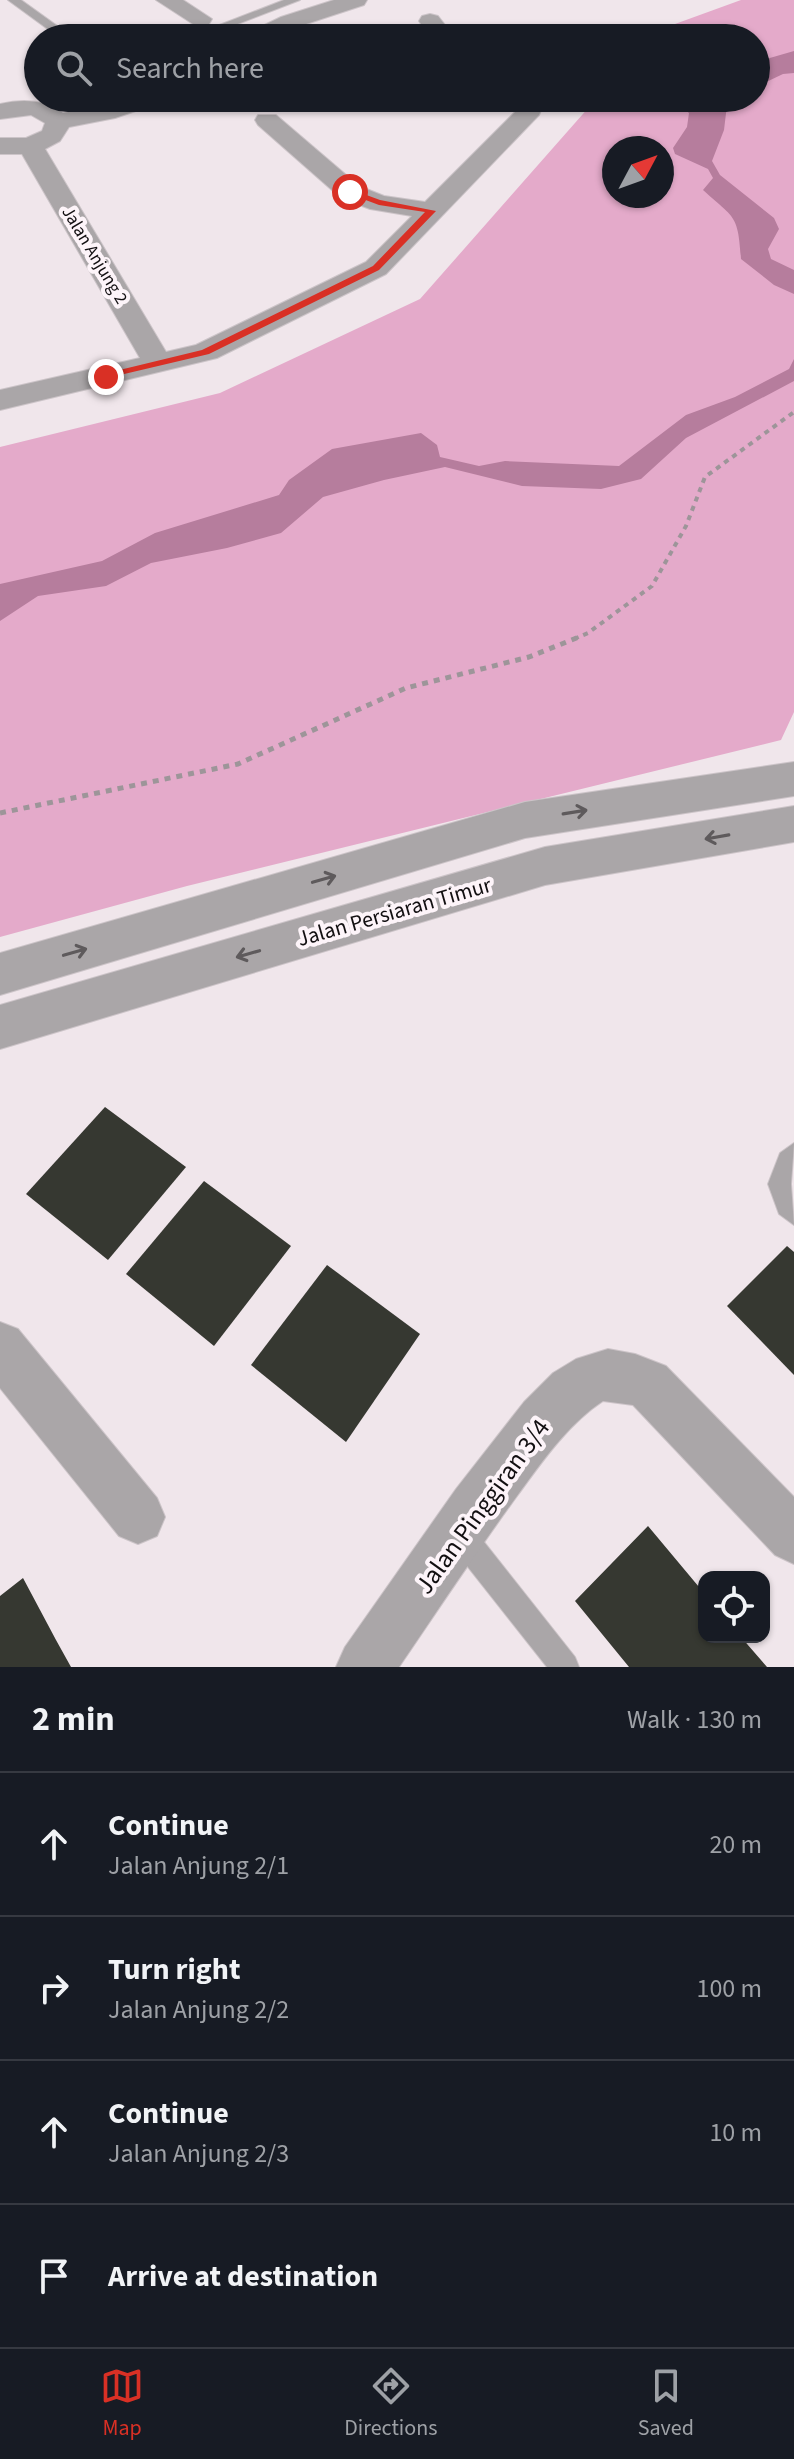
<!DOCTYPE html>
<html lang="en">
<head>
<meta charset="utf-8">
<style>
  body { margin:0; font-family:"Source Sans 3",sans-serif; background:#20242c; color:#f1f3f6 }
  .controls { position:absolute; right:24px; bottom:24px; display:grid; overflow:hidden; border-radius:16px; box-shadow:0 2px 6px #0004 }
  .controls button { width:72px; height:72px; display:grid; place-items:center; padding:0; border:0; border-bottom:2px solid #363941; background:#171b24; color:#f1f3f6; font:40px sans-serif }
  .compass { position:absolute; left:602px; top:136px; width:72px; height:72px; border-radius:50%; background:#171b24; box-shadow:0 2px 6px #0004; rotate:49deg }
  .stop { position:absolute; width:24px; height:24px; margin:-18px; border:6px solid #d93025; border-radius:50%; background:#fff }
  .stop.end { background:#d93025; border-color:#fff; box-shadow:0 2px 8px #0008 }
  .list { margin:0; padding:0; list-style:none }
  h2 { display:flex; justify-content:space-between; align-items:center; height:104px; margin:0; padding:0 32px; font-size:34px }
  h2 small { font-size:26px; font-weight:400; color:#9ea1a6 }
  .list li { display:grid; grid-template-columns:52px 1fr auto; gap:24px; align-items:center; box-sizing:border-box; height:144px; padding:0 32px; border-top:2px solid #363941 }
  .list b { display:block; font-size:30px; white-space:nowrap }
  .list p { margin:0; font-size:26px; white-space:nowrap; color:#9ea1a6 }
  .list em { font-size:26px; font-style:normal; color:#9ea1a6 }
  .icon { flex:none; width:44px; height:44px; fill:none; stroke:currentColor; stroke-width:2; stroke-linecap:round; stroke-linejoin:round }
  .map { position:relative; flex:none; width:794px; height:1667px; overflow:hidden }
  .search { position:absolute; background:#171b24; box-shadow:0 2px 6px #0004; left:24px; right:24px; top:24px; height:88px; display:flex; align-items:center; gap:20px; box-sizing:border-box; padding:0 28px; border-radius:44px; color:#9ea1a6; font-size:30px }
  .sheet { height:680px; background:#171b24 }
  nav { display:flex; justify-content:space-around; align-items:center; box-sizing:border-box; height:112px; border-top:2px solid #363941; background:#171b24; font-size:22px; color:#9ea1a6 }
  nav a { display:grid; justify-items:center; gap:4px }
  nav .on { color:#d93025 }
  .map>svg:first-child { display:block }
</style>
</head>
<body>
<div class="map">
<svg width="794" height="1667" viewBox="0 0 794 1667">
  <rect width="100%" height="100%" fill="#f0e6eb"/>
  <path fill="#e4aaca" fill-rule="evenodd" d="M741,0H794V712L781,740L187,886L0,937V447L220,393L420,299L597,98H756V38H648L653,32ZM614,148H662V196H614Z"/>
  <g fill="#b67d9d">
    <path d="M794,51V73L783,74L756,87V62Z"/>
    <path d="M679,98H738L727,105L724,130L712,161L720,175L774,218L779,229L768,249L771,259L794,270V294L774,285L741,259C738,214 735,219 703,190L713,178L708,169L675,154L673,148L687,127L689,113L677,102Z"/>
    <path d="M794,359V381L686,438L641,479L601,489L522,486L445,467L384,480L323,497L281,533L227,548L151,563L106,586L38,596L0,621V584L102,561L155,533L279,495L289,480L332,449L421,433L437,445L440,457L479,466L505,461L619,466L686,415L735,397L789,369Z"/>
  </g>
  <g fill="#363831">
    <path d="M105,1107L186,1167L108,1260L26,1194Z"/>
    <path d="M204,1181L291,1246L214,1346L126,1274Z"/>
    <path d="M787,1246L794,1252V1375L727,1306Z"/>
    <path d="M327,1265L420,1334L346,1442L251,1365Z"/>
    <path d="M648,1526L704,1593V1637H741L767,1667H629L575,1601Z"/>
    <path d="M23,1578L56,1640L71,1667H0V1596Z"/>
  </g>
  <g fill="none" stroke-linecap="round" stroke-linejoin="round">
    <g stroke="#ccc4c8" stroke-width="2">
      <g id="service">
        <path d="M8,0H21L74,38H60Z"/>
        <path d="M284,0H300L214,33L204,31Z"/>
        <path d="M794,1143L791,1184L794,1225L779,1214L768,1184L780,1153Z"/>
        <path d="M459,1519L469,1523L575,1657L579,1667H547L449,1543L445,1533L449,1523Z"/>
      </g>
    </g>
    <g stroke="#ccc4c8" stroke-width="2">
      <g id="minor">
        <path d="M156,0H183L212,19L209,24H193Z"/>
        <path d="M334,0H367L364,5L297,27L274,38H244L248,33L281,17Z"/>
        <path d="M430,14L438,16L455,38H431L419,21L422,16Z"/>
        <path d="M126,98H162L159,103L115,118L69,127L60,141L45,149L166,352L196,345L366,262L412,216L370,209L341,198L258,125L255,120L258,115H276L359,186L384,196L425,202L519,108L522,98H546L539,115L386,274L217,358L0,410V390L140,358L22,154H0V138H26L42,131L45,123L31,115L0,119V104C22,99 44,99 63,113L101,106Z"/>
        <path d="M0,1322L18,1329L157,1498L165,1517L157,1536L138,1544L119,1536L0,1388Z"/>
        <path d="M608,1349L635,1354L666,1366L794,1497V1564L775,1555L633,1405L603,1401C568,1424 541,1463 517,1496C476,1552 438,1610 399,1667H336L345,1647L456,1489L524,1402L553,1373L576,1359Z"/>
      </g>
    </g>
    <g stroke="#ccc4c8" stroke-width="2">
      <g id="tertiary">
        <path d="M794,762V796L525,838L0,995V953L525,802Z"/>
        <path d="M794,806V842L545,885L0,1049V1005L545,847Z"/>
      </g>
    </g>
    <path stroke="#9d9599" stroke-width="4" stroke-dasharray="5 5" stroke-linecap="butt" d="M574,639L588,633L652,586L686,526L705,477L794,412"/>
    <path stroke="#9d9599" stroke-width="5" stroke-dasharray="6 6" stroke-linecap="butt" d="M0,813L238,764L406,688L529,657L579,637"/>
    <use href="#service" fill="#aaa6a8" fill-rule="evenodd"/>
    <use href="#minor" fill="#aaa6a8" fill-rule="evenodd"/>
    <use href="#tertiary" fill="#aaa6a8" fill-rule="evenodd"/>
  </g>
  <defs><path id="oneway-shaft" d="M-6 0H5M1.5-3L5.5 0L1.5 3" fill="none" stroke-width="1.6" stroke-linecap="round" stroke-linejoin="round" transform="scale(2)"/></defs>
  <g stroke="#5e5a5c">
    <use href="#oneway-shaft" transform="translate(575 812) rotate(-9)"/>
    <use href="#oneway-shaft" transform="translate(717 837) rotate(170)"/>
    <use href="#oneway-shaft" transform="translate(324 879) rotate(-16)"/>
    <use href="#oneway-shaft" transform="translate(75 952) rotate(-16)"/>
    <use href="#oneway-shaft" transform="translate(248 954) rotate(164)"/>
  </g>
  <path fill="#d93025" d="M350,189L380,200L436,211L379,270L209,354L103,379V374L202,350L373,266L425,212L379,205L347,193Z"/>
  <g text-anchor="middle" stroke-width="8" stroke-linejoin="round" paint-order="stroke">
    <g font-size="18" fill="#120f11" stroke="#fdf4f9">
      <text transform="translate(95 255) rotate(59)" y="6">Jalan Anjung 2</text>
    </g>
    <g font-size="22" fill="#120f11" stroke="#fdf4f9">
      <text transform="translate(394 911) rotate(-16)" y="8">Jalan Persiaran Timur</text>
    </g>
    <g font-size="26" fill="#120f11" stroke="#fdf4f9">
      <text transform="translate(482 1506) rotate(-54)" y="9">Jalan Pinggiran 3/4</text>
    </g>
  </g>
</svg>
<div class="controls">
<button><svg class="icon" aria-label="locate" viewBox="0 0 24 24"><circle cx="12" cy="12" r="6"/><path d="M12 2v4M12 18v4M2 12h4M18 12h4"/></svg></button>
</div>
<svg class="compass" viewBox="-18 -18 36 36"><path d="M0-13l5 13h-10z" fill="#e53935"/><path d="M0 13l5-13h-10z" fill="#9ea1a6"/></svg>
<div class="stop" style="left:350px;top:192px"></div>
<div class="stop end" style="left:106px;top:377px"></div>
<div class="search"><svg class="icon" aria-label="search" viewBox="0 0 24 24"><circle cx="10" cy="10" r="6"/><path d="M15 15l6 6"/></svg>Search here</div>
</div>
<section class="sheet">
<h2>2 min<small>Walk · 130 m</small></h2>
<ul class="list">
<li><svg class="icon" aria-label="ahead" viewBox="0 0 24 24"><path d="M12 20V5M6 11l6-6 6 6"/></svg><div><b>Continue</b><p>Jalan Anjung 2/1</p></div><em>20 m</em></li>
<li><svg class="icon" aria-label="right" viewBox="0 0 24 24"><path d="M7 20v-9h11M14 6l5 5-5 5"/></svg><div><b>Turn right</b><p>Jalan Anjung 2/2</p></div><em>100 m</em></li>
<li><svg class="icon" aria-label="ahead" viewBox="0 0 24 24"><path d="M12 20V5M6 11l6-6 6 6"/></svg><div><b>Continue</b><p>Jalan Anjung 2/3</p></div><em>10 m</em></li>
<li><svg class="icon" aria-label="arrive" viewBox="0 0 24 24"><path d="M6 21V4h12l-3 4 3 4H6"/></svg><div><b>Arrive at destination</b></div></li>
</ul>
</section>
<nav>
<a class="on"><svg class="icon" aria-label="map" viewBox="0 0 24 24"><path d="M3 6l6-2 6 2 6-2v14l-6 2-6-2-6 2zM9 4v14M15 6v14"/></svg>Map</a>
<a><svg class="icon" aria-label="directions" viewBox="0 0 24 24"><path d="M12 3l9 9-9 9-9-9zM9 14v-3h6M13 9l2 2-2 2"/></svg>Directions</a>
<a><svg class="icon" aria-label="saved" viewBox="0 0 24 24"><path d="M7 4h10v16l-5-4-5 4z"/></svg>Saved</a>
</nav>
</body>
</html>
